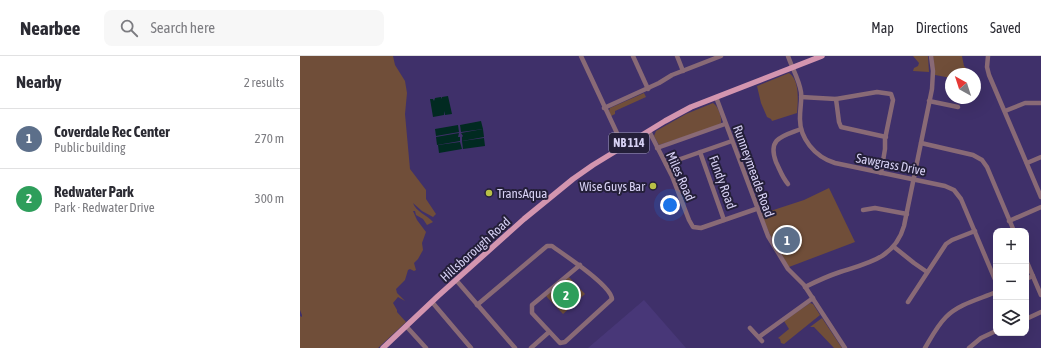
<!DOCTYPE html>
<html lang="en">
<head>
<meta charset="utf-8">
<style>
  body { margin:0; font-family:"Asap Condensed",sans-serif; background:#f7f7f7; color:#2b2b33 }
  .controls { position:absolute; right:12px; bottom:12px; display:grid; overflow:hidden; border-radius:8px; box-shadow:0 4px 16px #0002 }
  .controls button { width:36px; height:36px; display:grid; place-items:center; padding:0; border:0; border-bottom:1px solid #e1e1e2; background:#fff; color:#2b2b33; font:20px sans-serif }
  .compass { position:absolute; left:645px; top:12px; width:36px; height:36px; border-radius:50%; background:#fff; box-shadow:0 4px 16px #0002; rotate:321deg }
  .you { position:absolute; left:370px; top:149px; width:14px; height:14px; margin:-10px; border:3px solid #fff; border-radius:50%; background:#1a73e8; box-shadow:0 0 0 6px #1a73e833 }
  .badge { display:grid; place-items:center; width:26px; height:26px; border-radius:50%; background:#6b6e3c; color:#fff; font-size:13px; font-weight:700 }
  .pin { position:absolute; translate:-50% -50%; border:2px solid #fff; box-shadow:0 1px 4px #0006 }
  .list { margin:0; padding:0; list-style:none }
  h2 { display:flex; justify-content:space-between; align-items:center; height:52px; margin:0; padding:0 16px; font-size:17px }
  h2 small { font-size:13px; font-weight:400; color:#7c7c81 }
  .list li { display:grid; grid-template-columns:26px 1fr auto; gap:12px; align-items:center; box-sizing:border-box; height:60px; padding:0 16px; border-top:1px solid #e1e1e2 }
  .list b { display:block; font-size:15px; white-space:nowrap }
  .list p { margin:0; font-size:13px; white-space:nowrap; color:#7c7c81 }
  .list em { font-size:13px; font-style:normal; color:#7c7c81 }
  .icon { flex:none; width:22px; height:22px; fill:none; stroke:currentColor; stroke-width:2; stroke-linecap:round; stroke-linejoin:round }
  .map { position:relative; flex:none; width:741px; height:292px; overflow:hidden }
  header { display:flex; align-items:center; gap:24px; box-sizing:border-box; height:56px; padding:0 20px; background:#fff; border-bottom:1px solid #e1e1e2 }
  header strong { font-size:19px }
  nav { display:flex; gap:22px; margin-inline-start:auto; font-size:14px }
  .search { width:280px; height:36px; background:#f7f7f7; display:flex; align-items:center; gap:10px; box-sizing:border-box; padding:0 14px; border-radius:8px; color:#7c7c81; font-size:15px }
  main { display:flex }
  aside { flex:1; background:#fff }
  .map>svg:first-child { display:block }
</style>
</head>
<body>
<header>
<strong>Nearbee</strong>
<div class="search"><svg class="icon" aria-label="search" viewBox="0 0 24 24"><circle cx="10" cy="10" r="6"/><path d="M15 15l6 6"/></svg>Search here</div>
<nav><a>Map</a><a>Directions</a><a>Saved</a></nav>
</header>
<main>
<aside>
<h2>Nearby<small>2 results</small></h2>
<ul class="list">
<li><span class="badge" style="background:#5c6f8a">1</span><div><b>Coverdale Rec Center</b><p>Public building</p></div><em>270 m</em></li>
<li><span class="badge" style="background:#2e9e5b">2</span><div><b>Redwater Park</b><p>Park · Redwater Drive</p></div><em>300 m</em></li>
</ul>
</aside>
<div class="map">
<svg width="741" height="292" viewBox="0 0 741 292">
  <rect width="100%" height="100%" fill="#3f306a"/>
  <path fill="#483778" d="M344,244L386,292H288Z"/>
  <g fill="#704e39">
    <path d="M0,0H93L95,9L105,25L107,37L105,58L110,113L126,134V143L136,158L133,161L122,155L113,147C116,156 127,159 133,166L127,169L123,163L116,159L115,155H113L117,164L126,176L122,187L123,194L118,203L114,207L116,214L114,215L110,213L108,214L105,224L96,233L97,237L105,245L98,241L93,247L97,254V256L106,266L78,292H0V260L2,261V259L0,254Z"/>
    <path d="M613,0H628L629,16L613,15L614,12L618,10L619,7Z"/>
    <path d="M633,0H662L664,10L672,18H651V22L635,19Z"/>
    <path d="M489,17C500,24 498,46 497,57L472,65L471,63L467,61L461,47L457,30Z"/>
    <path d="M344,37L346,41L315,55V58L311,60L309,55L310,52Z"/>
    <path d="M413,47C418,50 422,61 421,67L414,71L359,89L354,80L356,75L386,58Z"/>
    <path d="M529,132L555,186L489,211L471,181L461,158L504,144Z"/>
    <path d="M268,220L285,238L263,258L246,240Z"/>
    <path d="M510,247L513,248L520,259L484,288L481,287L480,283L478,282L489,273L484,265Z"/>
    <path d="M522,262L542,292H534L514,271H510Z"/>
  </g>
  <g fill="#012a21">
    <path d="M148,40L152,58L145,59L144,55V59L133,61L130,43H133L134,45L135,42L141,41L142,43V41Z"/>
    <path d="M181,65L183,73L161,76L160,69Z"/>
    <path d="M158,69L159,76L136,80L135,73Z"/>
    <path d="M183,73L184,81L162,85V81L163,80L161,77Z"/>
    <path d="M159,77L158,81H160V85L137,89L136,81Z"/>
    <path d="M184,82L185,90L163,93L162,85Z"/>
    <path d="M160,86L162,93L139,97L138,89Z"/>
  </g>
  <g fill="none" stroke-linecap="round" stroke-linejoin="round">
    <g stroke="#896a76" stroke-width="4.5">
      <path d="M281,0L323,90"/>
      <path d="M333,0L348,33"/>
      <path d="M377,0L383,15"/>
      <path d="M488,0C492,12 499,23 501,36C502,44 500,52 500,61C499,82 515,101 535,107L645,130L654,134L661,143L696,226"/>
      <path d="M688,0L687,11L689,19L741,141"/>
      <path d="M416,41L468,180L488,213L504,229L545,292"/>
      <path d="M501,41L536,43L577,36L591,38L593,44L585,83V93L581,117"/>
      <path d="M536,43L539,66L541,71L586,81"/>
      <path d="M629,45L658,51"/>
      <path d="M304,52L359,27L372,19L421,0"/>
      <path d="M705,55L725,47H741"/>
      <path d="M349,75L372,120L389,164L393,171L401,172L456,153"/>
      <path d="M621,87L673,99L682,104L687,111L714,175"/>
      <path d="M357,92L425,68"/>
      <path d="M400,96L424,164"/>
      <path d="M727,107L741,101"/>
      <path d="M366,108L432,85"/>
      <path d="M488,128C482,121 480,114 476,106C467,82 483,80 501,73"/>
      <path d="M563,154L575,152L607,158"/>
      <path d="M709,165L741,151"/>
      <path d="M594,191L614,207L627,216"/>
      <path d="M726,204L741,239"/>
      <path d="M726,223L733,220"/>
      <path d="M156,224L215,292"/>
      <path d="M505,231C517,225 528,220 540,216C568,207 595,202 604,170L632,33L633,15L631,0"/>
      <path d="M132,246L171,292"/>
      <path d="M608,246L646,188L652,184L675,175"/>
      <path d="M177,249L247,190H252C264,199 311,229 312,243L265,286L260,287L232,257V249L280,209"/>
      <path d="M726,263L741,256"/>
      <path d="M106,270L126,292"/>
      <path d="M450,272L462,285"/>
      <path d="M459,281L513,242"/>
      <path d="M231,292L249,276"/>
      <path d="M625,292C631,282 637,270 646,261C659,248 680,243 696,236"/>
      <path d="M669,292L681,282L696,275"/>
    </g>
    <path stroke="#d395af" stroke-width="5.5" d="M83,292L138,240L224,163L273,123L293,109L365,65L391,51L522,0"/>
  </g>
  <g fill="#b9c046" stroke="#241f39" stroke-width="1.5">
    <circle cx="353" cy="130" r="4"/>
    <circle cx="189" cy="137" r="4"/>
  </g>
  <g text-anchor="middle" stroke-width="4" stroke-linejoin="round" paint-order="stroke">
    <rect fill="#241f39" stroke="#a19cbc" stroke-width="1" x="309" y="77" width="40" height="20" rx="3"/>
    <g font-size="12" font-weight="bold" fill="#d7d1f4">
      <text x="329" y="91">NB 114</text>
    </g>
    <g font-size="13" fill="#d7d1f4" stroke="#241f39">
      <text transform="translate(591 108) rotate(11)" y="5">Sawgrass Drive</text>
      <text transform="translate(454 115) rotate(70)" y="5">Runneymeade Road</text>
      <text transform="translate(381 120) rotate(66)" y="5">Miles Road</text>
      <text transform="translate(423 126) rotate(70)" y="5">Fundy Road</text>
      <text transform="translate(175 193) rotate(-42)" y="5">Hillsborough Road</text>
    </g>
    <g font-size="13" fill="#d7d1f4" stroke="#241f39" text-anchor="end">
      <text x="345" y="135">Wise Guys Bar</text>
      <text x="197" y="142" text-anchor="start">TransAqua</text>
    </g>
  </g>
</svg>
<div class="controls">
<button>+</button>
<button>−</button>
<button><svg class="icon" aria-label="layers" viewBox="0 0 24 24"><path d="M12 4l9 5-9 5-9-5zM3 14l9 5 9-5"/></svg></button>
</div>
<svg class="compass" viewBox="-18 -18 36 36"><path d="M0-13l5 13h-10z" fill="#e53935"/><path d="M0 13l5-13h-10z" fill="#7c7c81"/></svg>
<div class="you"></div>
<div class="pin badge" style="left:487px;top:184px;background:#5c6f8a">1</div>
<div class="pin badge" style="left:266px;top:239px;background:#2e9e5b">2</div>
</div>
</main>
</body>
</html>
